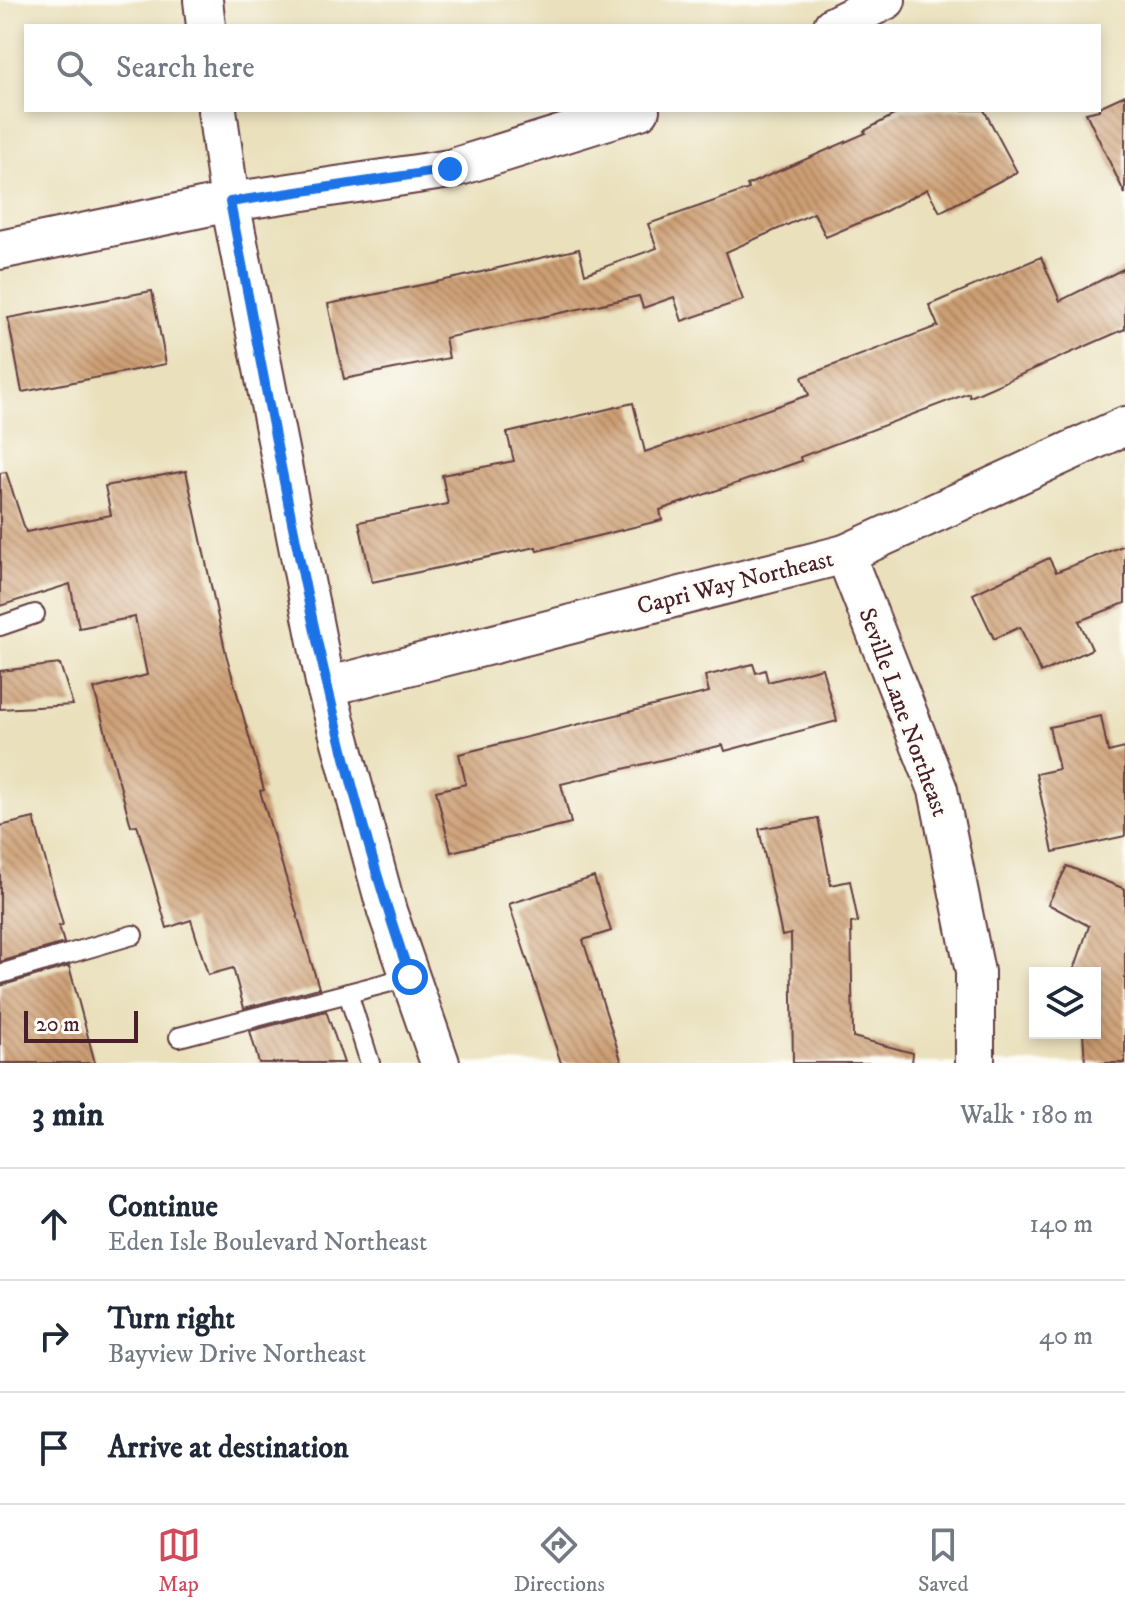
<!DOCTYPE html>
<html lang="en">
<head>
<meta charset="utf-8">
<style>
  body { margin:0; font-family:"IM FELL DW Pica",serif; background:#f2f2f3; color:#1f2937 }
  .controls { position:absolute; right:24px; bottom:24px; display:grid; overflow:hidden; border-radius:0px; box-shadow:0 4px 12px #0003 }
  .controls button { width:72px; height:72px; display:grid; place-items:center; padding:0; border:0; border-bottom:2px solid #e0e1e3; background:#fff; color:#1f2937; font:40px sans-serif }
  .scale { position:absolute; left:24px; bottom:20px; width:114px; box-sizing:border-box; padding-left:8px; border:4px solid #4a1f2b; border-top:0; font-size:22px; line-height:28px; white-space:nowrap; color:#4a1f2b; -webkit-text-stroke:6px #fdfcf7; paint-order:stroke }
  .stop { position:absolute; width:24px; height:24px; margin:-18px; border:6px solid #1a73e8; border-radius:50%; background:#fff }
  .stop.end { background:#1a73e8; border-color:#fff; box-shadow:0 2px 8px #0008 }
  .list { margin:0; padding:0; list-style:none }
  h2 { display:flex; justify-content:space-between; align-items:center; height:104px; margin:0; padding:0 32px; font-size:34px }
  h2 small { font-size:26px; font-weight:400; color:#747a83 }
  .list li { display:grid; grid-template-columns:52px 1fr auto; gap:24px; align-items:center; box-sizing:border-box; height:112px; padding:0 32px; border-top:2px solid #e0e1e3 }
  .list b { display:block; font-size:30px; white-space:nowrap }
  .list p { margin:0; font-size:26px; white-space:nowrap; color:#747a83 }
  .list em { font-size:26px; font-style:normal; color:#747a83 }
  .icon { flex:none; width:44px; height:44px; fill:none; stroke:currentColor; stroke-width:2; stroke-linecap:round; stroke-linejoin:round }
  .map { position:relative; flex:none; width:1125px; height:1063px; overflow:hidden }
  .search { position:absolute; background:#fff; box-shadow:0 4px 12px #0003; left:24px; right:24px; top:24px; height:88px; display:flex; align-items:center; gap:20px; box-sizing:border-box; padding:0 28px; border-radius:0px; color:#747a83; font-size:30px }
  .sheet { height:440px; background:#fff }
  nav { display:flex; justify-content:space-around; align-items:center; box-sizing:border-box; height:112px; border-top:2px solid #e0e1e3; background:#fff; font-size:22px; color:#747a83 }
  nav a { display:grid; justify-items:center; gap:4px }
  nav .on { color:#d1495b }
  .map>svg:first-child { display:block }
</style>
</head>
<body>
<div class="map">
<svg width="1125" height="1063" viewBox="0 0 1125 1063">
  <defs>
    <pattern id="building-back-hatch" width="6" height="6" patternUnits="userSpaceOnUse" patternTransform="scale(2)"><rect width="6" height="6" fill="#cc9e73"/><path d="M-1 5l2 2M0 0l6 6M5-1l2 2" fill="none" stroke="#a8805f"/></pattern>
  </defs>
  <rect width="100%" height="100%" fill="#fdfcf7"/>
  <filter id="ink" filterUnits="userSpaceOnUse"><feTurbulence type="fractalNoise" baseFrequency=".0125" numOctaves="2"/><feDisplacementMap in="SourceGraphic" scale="16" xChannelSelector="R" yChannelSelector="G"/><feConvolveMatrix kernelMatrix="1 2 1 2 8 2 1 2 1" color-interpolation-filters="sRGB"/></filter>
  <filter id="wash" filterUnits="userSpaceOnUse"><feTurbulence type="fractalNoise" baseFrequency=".006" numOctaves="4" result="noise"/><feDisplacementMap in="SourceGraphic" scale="32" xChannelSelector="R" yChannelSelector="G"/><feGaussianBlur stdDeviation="1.8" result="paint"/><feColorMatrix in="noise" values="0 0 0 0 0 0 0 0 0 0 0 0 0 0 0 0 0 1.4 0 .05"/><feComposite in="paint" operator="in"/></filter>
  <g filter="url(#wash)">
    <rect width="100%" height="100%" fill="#eae0bc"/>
    <g id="blocks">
      <g fill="url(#building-back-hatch)">
        <path d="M1125,95V194L1086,113L1099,110V107Z"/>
        <path d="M903,110H984L1017,172L940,212L927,189L880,214L826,237L814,213L726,252L743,300L682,321L674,297L643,308L639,296L445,338L449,358L344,379L328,304L460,277L579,249L585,274L657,248L648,224L749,189L747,185L866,133L864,131Z"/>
        <path d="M1041,257L1060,301L1125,268V329L970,397L969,393L800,457L801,461L660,510L662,520L537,551L536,547L372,582L359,522L448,504L442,475L514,461L507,433L633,403L645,452L809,395L802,377L938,326L929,305Z"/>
        <path d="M152,291L166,364L22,392L8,318Z"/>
        <path d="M186,471L226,654L264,790L260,791L319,988L244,1008L233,968L208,975L191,920L167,928L137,825L131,826L94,689L147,675L135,617L79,628L70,584L0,606V473L6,472L26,532L111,515L105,486Z"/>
        <path d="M1125,545V603L1079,621L1092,649L1041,673L1020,627L994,639L973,594L1049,558L1056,572Z"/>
        <path d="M60,664L73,705L0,709V671Z"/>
        <path d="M753,664L756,673L765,670L768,682L822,668L837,721L725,751L723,745L561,784L571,823L451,852L436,791L466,784L459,754L709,692L705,676Z"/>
        <path d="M1101,716L1108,752L1125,748V836L1053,852L1036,774L1059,769L1049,727Z"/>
        <path d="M34,818L63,925L59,926L64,943L0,962V826Z"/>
        <path d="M818,818L831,885L850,881L858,922L851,923L853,1037L913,1053L912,1063H793L791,934L782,936L759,829Z"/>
        <path d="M1067,866L1125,889V1063H1085L1083,1033H1095V973H1073L1089,926L1048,904Z"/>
        <path d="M594,877L611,931L583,940L622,1063H561L509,904Z"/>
        <path d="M69,966L95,1063H0V986Z"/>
        <path d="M326,1011L344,1063H259L250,1031Z"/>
      </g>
    </g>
  </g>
  <g filter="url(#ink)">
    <use href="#blocks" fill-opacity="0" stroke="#623c41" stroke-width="2"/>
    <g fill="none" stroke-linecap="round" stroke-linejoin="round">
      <g stroke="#623c41" stroke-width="22">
        <g id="service">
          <path d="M0,626L35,614"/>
          <path d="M0,974L133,935"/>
          <path d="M348,993L370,1063"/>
          <path d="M179,1037L410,977"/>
        </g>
      </g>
      <g stroke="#623c41" stroke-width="42">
        <g id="minor">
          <path d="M203,0L206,26"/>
          <path d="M833,26L886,0"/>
          <path d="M217,110L230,202L326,687L387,911L440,1063"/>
          <path d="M0,250L230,202L450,169L640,110"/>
          <path d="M845,554L938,790L975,972V1063"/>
          <path d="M326,687L845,554L1125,426"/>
        </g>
      </g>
      <use href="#service" stroke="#fff" stroke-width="18"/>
      <use href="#minor" stroke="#fff" stroke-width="38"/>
    </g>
  </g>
  <g fill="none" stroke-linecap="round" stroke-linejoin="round" filter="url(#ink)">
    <path stroke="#1a73e8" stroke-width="10" d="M410,977C323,725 281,462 230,202L450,169"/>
  </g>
  <g text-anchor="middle" stroke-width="7" stroke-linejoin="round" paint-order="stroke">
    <g font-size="24" fill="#4a1f2b" stroke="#fdfcf7">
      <text transform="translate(735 582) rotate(-14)" y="8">Capri Way Northeast</text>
      <text transform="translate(904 712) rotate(70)" y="8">Seville Lane Northeast</text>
    </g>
  </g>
</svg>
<div class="controls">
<button><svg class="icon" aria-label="layers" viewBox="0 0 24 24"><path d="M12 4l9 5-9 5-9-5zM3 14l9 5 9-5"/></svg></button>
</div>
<div class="scale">20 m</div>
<div class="stop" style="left:410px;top:977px"></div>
<div class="stop end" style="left:450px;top:169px"></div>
<div class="search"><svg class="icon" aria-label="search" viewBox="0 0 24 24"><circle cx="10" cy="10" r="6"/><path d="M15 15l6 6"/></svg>Search here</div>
</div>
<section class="sheet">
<h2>3 min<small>Walk · 180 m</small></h2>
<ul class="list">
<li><svg class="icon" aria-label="ahead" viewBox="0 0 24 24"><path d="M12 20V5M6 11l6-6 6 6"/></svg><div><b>Continue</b><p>Eden Isle Boulevard Northeast</p></div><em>140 m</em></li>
<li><svg class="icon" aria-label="right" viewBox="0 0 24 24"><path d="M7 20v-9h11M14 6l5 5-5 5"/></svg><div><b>Turn right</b><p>Bayview Drive Northeast</p></div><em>40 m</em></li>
<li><svg class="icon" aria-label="arrive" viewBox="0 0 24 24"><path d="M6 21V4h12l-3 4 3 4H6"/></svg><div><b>Arrive at destination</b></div></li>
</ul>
</section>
<nav>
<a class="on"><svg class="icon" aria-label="map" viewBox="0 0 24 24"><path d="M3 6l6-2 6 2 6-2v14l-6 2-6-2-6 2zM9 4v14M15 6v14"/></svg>Map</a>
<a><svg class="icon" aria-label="directions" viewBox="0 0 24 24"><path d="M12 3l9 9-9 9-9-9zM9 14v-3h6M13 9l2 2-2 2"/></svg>Directions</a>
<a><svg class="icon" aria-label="saved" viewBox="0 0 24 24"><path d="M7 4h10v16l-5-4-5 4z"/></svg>Saved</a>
</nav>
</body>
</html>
